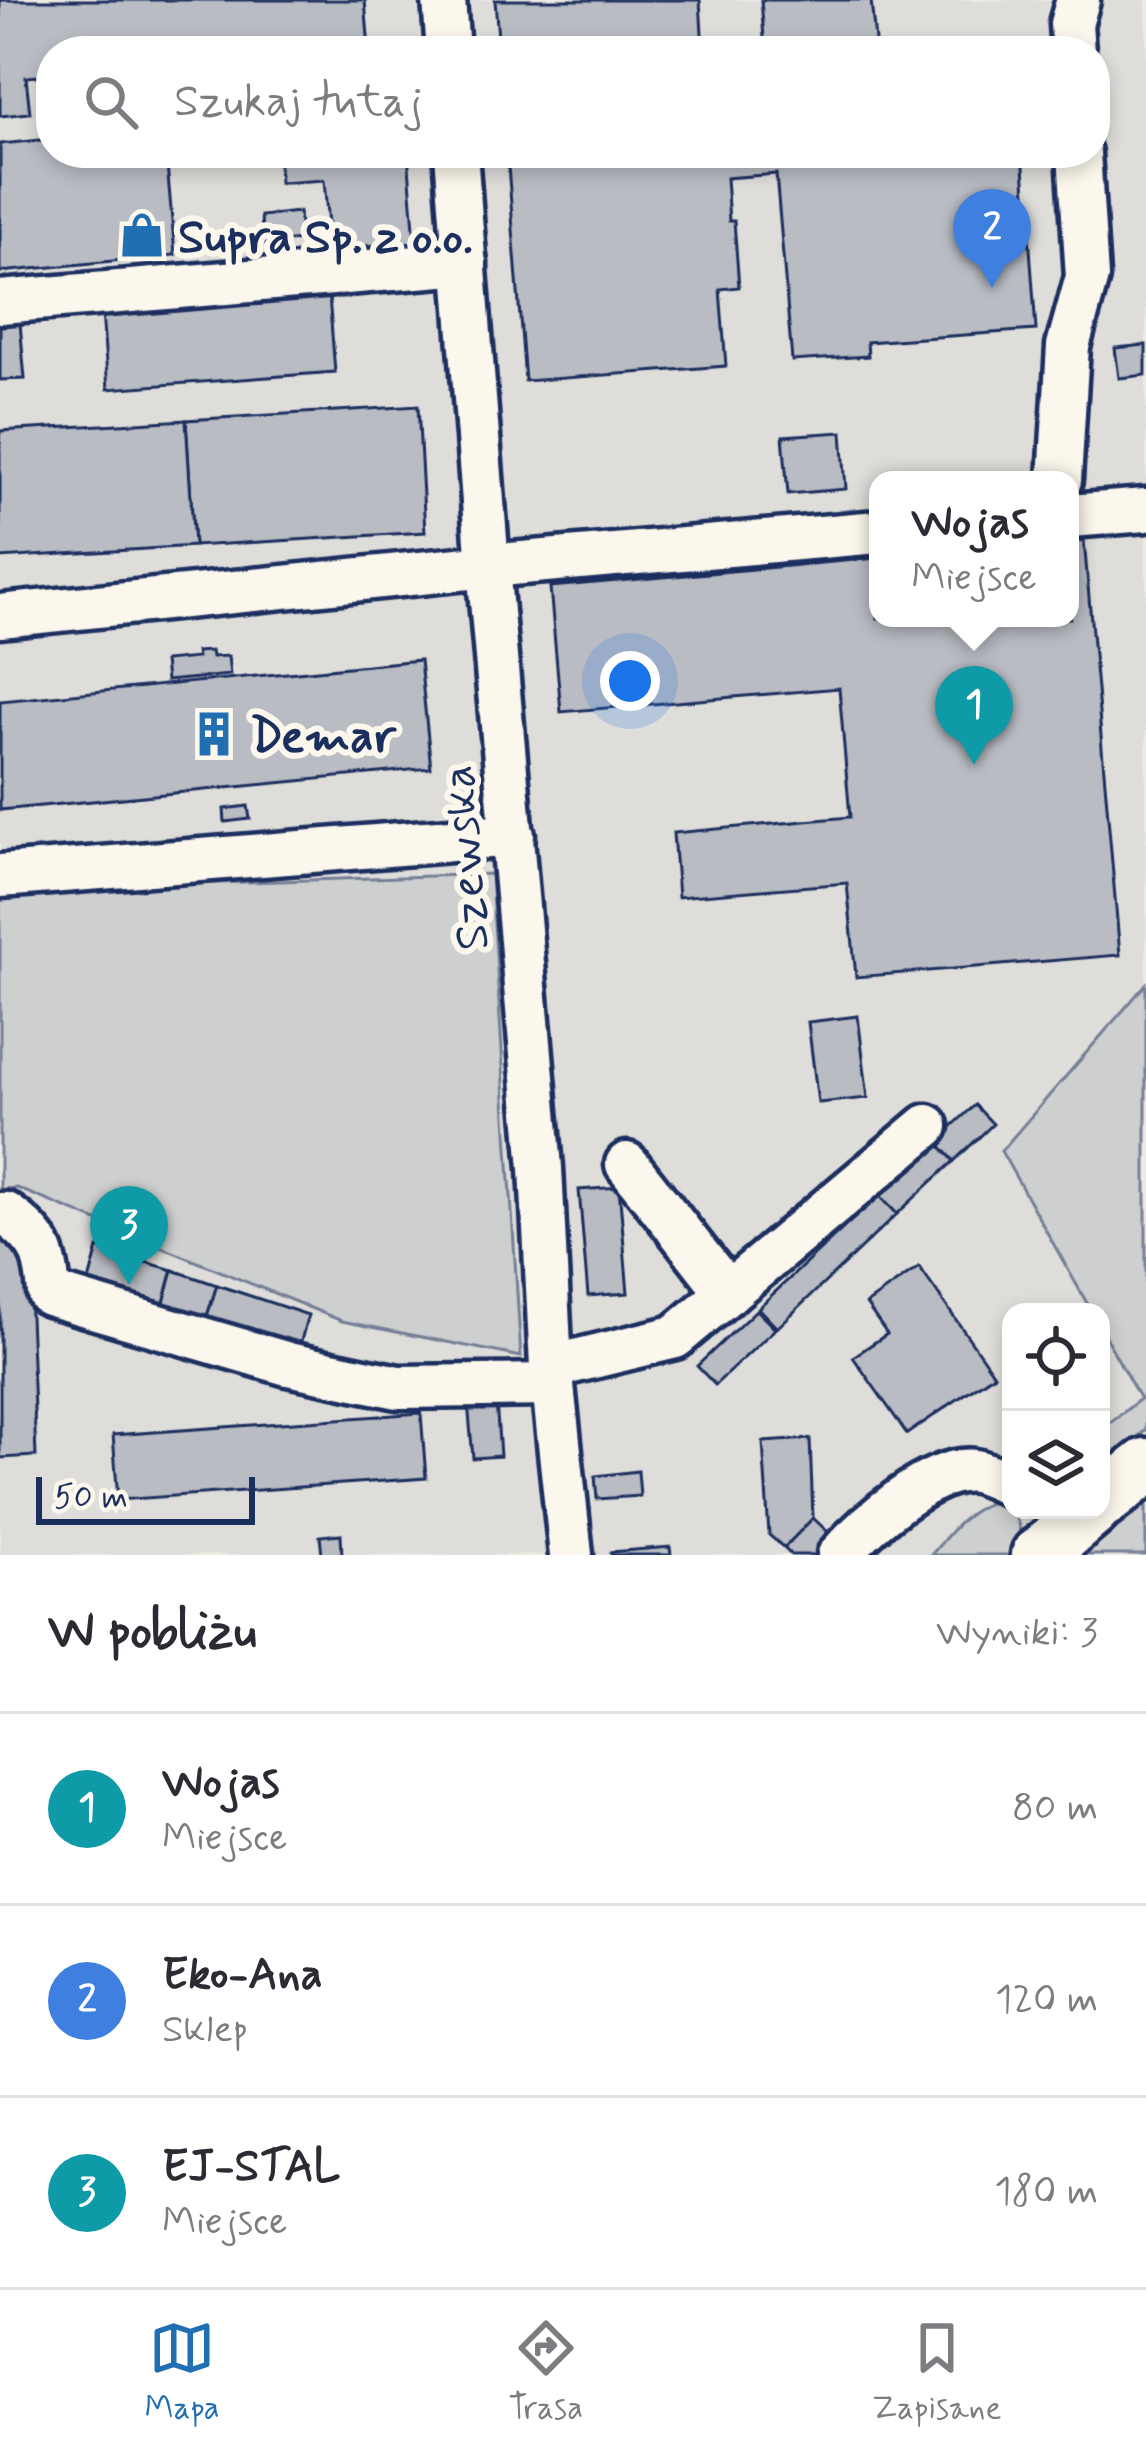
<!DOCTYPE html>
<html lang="pl">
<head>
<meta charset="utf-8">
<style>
  body { margin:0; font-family:Mynerve,sans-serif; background:#f7f7f7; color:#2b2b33 }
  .controls { position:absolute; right:36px; bottom:36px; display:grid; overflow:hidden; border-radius:24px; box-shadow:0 6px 18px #0003 }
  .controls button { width:108px; height:108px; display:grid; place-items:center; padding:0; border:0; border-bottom:3px solid #e1e1e2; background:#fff; color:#2b2b33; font:60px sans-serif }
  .scale { position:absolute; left:36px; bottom:30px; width:219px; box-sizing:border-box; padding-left:12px; border:6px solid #1b2f5e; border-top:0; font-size:33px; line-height:42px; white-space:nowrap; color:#1b2f5e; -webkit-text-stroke:9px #fbf7ec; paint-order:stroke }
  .you { position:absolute; left:630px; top:681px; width:42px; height:42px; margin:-30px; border:9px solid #fff; border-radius:50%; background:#1a73e8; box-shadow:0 0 0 18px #1a73e833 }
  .badge { display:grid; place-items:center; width:78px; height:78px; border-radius:50%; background:#1f6fb2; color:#fff; font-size:39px; font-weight:700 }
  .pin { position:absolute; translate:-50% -99px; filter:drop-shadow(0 3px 6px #0008) }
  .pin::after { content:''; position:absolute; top:63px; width:42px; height:36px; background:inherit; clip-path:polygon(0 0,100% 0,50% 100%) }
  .popup { position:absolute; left:869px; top:471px; width:210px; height:156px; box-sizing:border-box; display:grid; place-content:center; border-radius:24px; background:#fff; filter:drop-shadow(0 3px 9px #0005); font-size:39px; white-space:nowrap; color:#7c7c81 }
  .popup b { font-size:45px; color:#2b2b33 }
  .popup::after { content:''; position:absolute; left:50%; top:100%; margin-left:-24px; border:24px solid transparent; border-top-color:#fff }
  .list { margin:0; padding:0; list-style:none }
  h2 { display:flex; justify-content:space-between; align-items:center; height:156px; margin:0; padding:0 48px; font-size:51px }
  h2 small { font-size:39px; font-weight:400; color:#7c7c81 }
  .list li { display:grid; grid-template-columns:78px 1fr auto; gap:36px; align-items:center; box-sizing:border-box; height:192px; padding:0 48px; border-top:3px solid #e1e1e2 }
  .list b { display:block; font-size:45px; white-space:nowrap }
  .list p { margin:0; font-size:39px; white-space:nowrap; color:#7c7c81 }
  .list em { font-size:39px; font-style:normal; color:#7c7c81 }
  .icon { flex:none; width:66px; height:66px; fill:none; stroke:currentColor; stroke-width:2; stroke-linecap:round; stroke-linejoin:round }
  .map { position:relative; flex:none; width:1146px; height:1555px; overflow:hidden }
  .search { position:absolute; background:#fff; box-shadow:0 6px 18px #0003; left:36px; right:36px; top:36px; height:132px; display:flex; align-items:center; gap:30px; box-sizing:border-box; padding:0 42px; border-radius:48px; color:#7c7c81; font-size:45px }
  .sheet { height:732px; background:#fff }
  nav { display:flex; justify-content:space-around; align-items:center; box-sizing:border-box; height:168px; border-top:3px solid #e1e1e2; background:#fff; font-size:33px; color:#7c7c81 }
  nav a { display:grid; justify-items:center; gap:6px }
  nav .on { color:#1f6fb2 }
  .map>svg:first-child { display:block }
</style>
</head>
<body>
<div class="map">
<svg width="1146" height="1555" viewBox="0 0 1146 1555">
  <rect width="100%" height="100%" fill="#eeebe4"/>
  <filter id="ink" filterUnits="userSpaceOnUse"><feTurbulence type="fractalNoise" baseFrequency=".00833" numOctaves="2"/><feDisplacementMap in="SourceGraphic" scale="24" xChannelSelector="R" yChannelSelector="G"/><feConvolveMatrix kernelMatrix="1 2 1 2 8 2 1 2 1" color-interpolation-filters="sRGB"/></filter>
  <g filter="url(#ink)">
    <g fill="#deddda" fill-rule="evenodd">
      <path d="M0,0H1146V984L1001,1151L1092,1312H1011V1510H1054L1002,1555H0V1189L17,1188L342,1321L521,1356L0,890ZM51,51H1095V153H51ZM878,480H1070V618H878Z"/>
      <path d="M1101,1329L1146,1405V1431L1101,1470Z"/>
    </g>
    <g fill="#cecfcf" stroke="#747f96" stroke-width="3">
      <path d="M491,874L521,1357L342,1321L17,1188L0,1189V890Z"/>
      <path d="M1146,984V1430L1101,1467V1430L1140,1399L1101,1329V1312H1092L1001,1151Z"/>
      <path d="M1146,1496V1555H1078Z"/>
      <path d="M993,1502C1017,1507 1029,1536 1012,1555H931C949,1534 966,1510 993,1502Z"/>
    </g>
    <g fill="#b9bcc3" stroke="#1b2f5e" stroke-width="3">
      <path d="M0,0H365L369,49L51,51V75L26,77L30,113L0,116Z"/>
      <path d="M495,0H700L703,51H499Z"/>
      <path d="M761,0H871L876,51H765Z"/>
      <path d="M51,139V153H166L175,255L0,272V144Z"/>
      <path d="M278,153H408L415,242L330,249L324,180L280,183Z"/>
      <path d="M507,153H1023L1036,330L867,342L868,356L792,361L776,174L726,178L729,221H734L739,287L720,289L726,366L525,381Z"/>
      <path d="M299,212L301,240L263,244L261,216Z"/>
      <path d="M329,296L335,372L108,389L102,313Z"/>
      <path d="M19,312L25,379L0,380V314Z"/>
      <path d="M1146,345V375L1119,378L1115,348Z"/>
      <path d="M418,406L425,532L194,546L186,420Z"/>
      <path d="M186,420L194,546L0,558V431Z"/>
      <path d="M842,432L846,489L788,494L783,436Z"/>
      <path d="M1084,540L1120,955L856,977L847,883L678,897L673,833L850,817L839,688L561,712L550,587L878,558V618H1070V542Z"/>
      <path d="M211,651L212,657L228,656L230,675L166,681L164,661L197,658L196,652Z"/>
      <path d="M420,660L431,768L0,810V701Z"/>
      <path d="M248,806L250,819L225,822L224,809Z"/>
      <path d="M858,1016L868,1098L818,1103L808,1022Z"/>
      <path d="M975,1105L993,1124L954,1161L936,1141Z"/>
      <path d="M936,1141L954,1161L897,1214L879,1195Z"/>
      <path d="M619,1187L628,1293L588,1296L579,1190Z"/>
      <path d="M879,1195L897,1214L777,1328L758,1308Z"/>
      <path d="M10,1241L28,1270L36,1456L0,1458V1242Z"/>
      <path d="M98,1248L173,1270L159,1321L84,1300Z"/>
      <path d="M919,1267L994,1374L907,1434L853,1357L887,1334L866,1304Z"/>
      <path d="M173,1270L217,1285L203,1329L159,1321Z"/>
      <path d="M217,1285L308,1315L297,1356L203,1329Z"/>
      <path d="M756,1310L775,1329L715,1385L697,1366Z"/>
      <path d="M496,1401L500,1456L473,1458L468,1403Z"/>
      <path d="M421,1413L426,1478L118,1500L113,1435Z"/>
      <path d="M810,1439L813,1518L784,1548L769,1535L763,1442Z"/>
      <path d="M638,1471L640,1496L597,1499L595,1476Z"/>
      <path d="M813,1518L853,1555H791L784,1548Z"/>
      <path d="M341,1534L342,1555H322L320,1536Z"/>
      <path d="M670,1547L671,1555H611V1552Z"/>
    </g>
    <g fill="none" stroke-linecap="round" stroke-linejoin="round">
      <g stroke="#1b2f5e" stroke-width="51">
        <g id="minor">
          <path d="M444,0L448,51"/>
          <path d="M1073,51L1071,24L1078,0"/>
          <path d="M456,153L488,566L541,1168L551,1367L571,1555"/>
          <path d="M0,302L465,263"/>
          <path d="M1060,480L1068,346L1087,277L1079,153"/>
          <path d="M1070,516L1146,510"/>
          <path d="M0,616L488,566L878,532"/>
          <path d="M0,876L513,835"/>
          <path d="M627,1164L728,1293"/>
          <path d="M0,1214H6C41,1239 46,1253 49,1294L288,1364L398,1387L553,1385"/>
          <path d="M551,1367L675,1337L927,1126"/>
          <path d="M839,1555C866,1525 932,1465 975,1471C986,1473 1000,1481 1011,1485"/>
        </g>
      </g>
      <g stroke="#1b2f5e" stroke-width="63">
        <g id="major">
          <path d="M1101,1502L1146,1466"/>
          <path d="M1039,1555L1092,1510"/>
        </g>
      </g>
      <use href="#minor" stroke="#fbf7ec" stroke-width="42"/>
      <use href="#major" stroke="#fbf7ec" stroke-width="54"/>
    </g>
  </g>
  <defs>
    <g id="shop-bare" transform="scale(3.6)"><path d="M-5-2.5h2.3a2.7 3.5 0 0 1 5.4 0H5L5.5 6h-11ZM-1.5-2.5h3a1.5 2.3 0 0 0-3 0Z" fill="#1f6fb2" stroke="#fbf7ec" stroke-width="2.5" paint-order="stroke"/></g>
    <g id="building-bare" transform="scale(3.6)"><path d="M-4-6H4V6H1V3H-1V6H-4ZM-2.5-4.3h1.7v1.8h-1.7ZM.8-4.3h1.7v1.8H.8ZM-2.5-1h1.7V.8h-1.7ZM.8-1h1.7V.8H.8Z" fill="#1f6fb2" stroke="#fbf7ec" stroke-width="2.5" paint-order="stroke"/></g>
  </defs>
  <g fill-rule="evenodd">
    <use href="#shop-bare" x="142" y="235"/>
    <use href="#building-bare" x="214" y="734"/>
  </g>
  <g text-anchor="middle" stroke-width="12" stroke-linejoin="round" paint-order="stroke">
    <g font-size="48" font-weight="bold" fill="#1b2f5e" stroke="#fbf7ec" text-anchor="start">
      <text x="178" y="252">Supra Sp. z o.o.</text>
      <text x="250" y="751">Demar</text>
    </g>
    <g font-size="48" fill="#1b2f5e" stroke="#fbf7ec">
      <text transform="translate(463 858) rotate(-95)" y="17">Szewska</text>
    </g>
  </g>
</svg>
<div class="controls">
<button><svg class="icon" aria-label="locate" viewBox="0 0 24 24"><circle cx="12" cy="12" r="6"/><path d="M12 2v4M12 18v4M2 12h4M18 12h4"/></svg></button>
<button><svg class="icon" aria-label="layers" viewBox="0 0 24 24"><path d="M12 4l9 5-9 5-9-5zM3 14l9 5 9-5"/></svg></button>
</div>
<div class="scale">50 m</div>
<div class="you"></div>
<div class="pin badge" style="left:974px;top:765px;background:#0f9aa8">1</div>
<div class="popup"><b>Wojas</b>Miejsce</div>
<div class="pin badge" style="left:992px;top:288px;background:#3f7fe0">2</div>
<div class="pin badge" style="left:129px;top:1285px;background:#0f9aa8">3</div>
<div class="search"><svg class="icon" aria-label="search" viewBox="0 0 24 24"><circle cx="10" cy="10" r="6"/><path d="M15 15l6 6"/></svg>Szukaj tutaj</div>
</div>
<section class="sheet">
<h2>W pobliżu<small>Wyniki: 3</small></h2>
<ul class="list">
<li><span class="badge" style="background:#0f9aa8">1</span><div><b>Wojas</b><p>Miejsce</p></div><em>80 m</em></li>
<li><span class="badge" style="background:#3f7fe0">2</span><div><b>Eko-Ana</b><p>Sklep</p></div><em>120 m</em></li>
<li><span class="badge" style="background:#0f9aa8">3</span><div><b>EJ-STAL</b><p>Miejsce</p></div><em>180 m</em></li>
</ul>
</section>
<nav>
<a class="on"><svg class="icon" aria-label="map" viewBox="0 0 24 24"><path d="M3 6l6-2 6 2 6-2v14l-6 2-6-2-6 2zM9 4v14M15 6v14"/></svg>Mapa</a>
<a><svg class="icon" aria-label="directions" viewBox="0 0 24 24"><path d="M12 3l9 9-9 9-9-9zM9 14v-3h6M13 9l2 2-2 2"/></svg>Trasa</a>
<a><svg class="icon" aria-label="saved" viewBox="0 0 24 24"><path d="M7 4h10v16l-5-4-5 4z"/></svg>Zapisane</a>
</nav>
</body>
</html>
